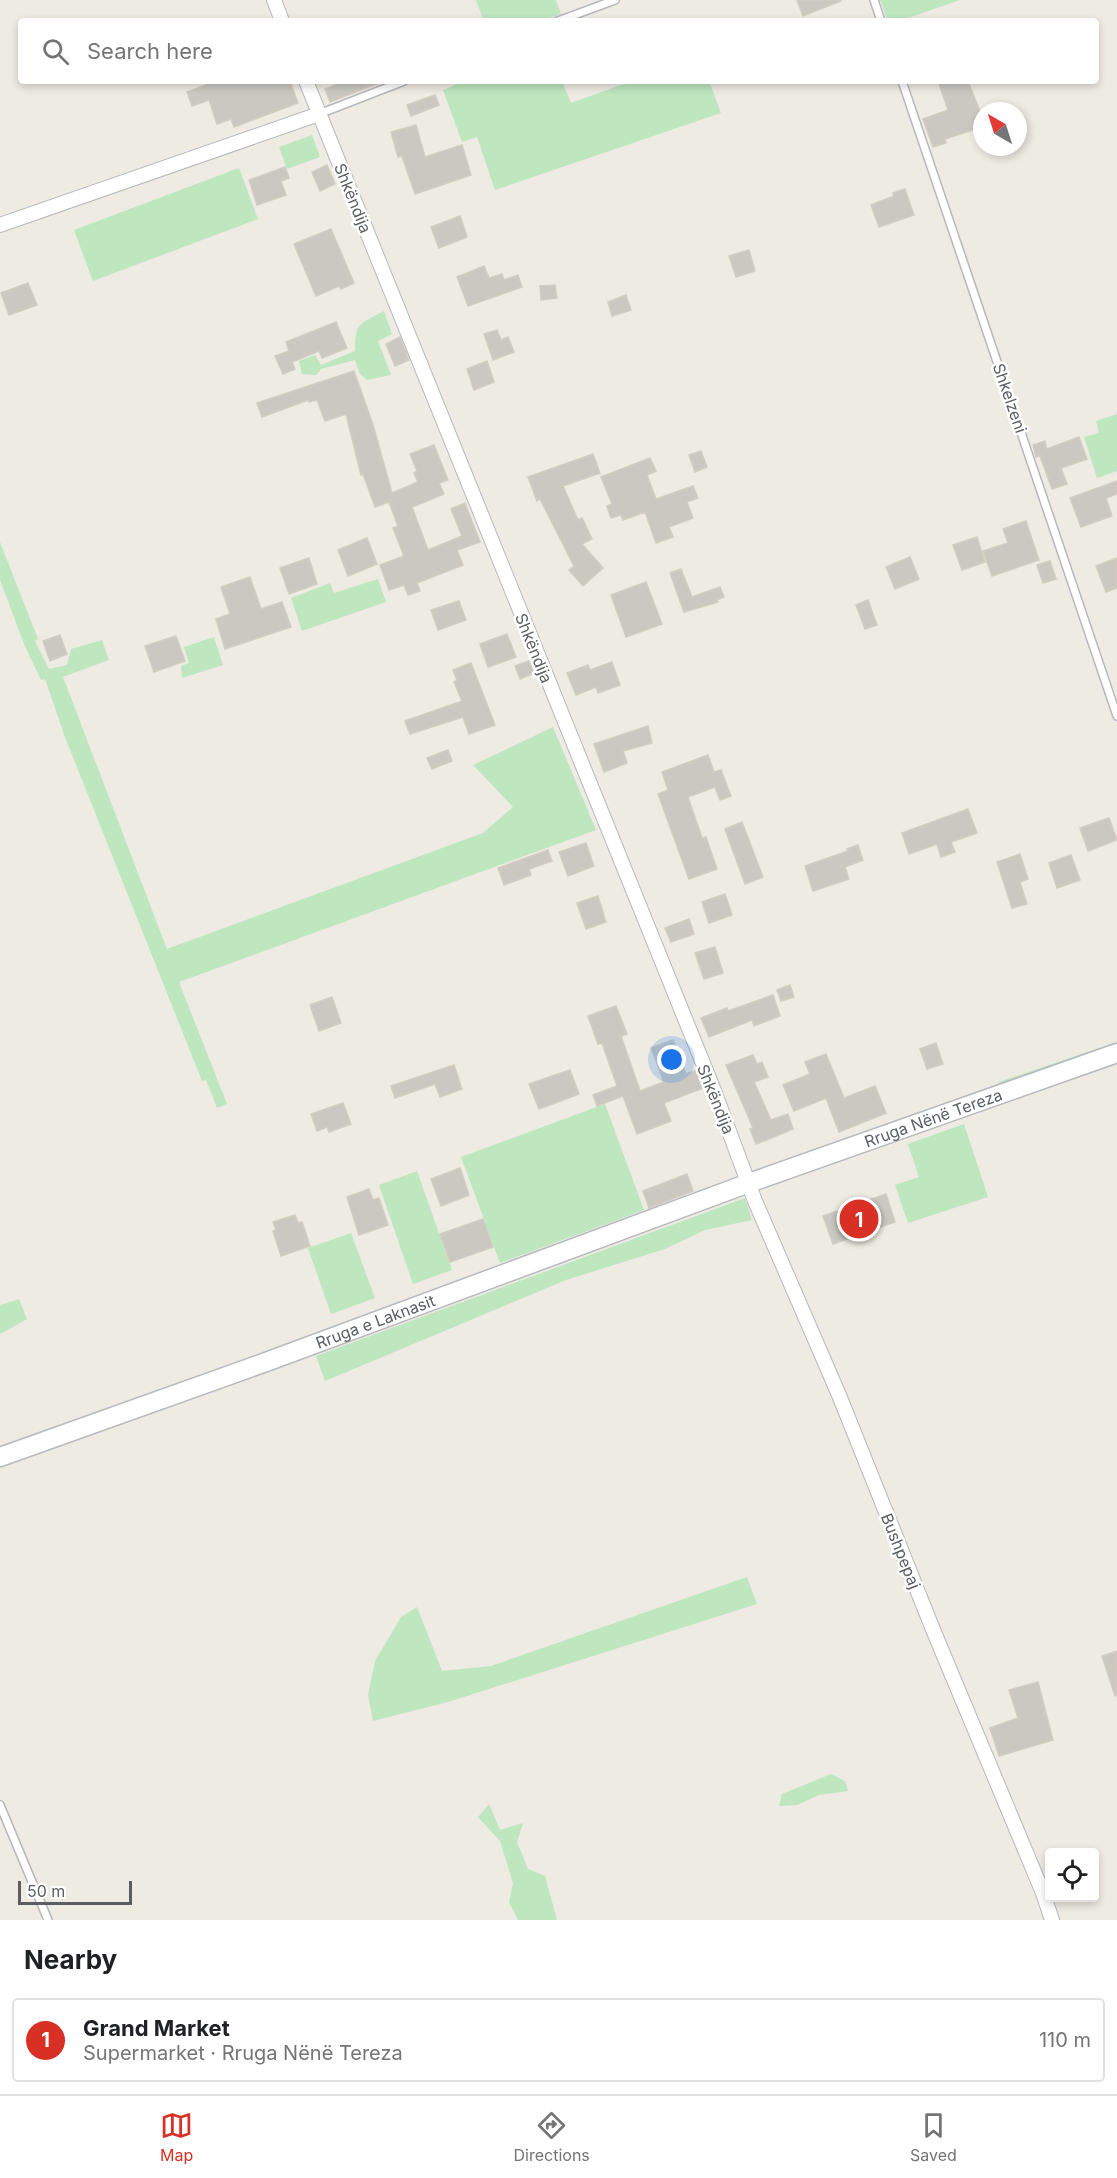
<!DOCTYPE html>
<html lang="en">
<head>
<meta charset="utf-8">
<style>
  body { margin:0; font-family:Inter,sans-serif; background:#f6f6f6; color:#202124 }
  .controls { position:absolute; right:18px; bottom:18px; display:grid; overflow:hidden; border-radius:6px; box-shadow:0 3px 9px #0003 }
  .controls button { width:54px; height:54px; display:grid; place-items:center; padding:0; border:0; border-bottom:2px solid #e0e0e0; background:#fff; color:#202124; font:30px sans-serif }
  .compass { position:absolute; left:973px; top:102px; width:54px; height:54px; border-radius:50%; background:#fff; box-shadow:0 3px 9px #0003; rotate:321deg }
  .scale { position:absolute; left:18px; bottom:15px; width:114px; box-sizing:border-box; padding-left:6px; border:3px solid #5a5e63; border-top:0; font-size:16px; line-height:21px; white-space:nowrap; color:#5a5e63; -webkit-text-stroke:4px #fff; paint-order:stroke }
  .you { position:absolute; left:672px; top:1060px; width:21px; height:21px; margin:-15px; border:4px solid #fff; border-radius:50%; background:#1a73e8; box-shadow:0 0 0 9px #1a73e833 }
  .badge { display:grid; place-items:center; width:39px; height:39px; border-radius:50%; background:#d93025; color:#fff; font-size:20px; font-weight:700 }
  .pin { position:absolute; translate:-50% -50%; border:3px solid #fff; box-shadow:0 2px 6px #0006 }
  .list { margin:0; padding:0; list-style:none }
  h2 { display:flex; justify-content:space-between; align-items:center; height:78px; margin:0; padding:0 24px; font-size:26px }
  h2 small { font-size:20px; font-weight:400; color:#757577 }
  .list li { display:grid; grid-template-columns:39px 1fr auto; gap:18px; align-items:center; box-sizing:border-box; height:84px; margin:0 12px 12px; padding:0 12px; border:2px solid #e0e0e0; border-radius:6px }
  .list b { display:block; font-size:22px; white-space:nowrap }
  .list p { margin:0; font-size:20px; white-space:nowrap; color:#757577 }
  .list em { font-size:20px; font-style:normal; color:#757577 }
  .icon { flex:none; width:33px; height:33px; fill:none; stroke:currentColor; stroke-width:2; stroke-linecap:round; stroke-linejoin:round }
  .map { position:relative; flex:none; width:1117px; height:1920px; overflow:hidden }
  .search { position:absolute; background:#fff; box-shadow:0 3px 9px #0003; left:18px; right:18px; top:18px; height:66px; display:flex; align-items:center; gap:15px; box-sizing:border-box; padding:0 21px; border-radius:6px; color:#757577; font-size:22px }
  .sheet { height:174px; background:#fff }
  nav { display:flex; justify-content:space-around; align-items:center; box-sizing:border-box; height:84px; border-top:2px solid #e0e0e0; background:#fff; font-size:16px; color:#757577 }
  nav a { display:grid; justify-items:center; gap:3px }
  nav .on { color:#d93025 }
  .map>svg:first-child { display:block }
</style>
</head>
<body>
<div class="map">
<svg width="1117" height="1920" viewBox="0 0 1117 1920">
  <rect width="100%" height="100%" fill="#eeebe2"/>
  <g fill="#bee6bf">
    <path d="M476,0H556L561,14L541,21H484Z"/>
    <path d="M880,0H960L899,21H888Z"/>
    <path d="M465,81H562L571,103L632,81H709L721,113L495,190L477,137L462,142L443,90Z"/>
    <path d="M312,135L320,157L287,169L279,147Z"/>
    <path d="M239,168L258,219L93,281L74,230Z"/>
    <path d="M384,311L392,334L378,341L391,375L367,380L360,374L355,360L321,369L316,375L302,374L299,361L315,355L321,365L355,351C355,322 360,324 384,311Z"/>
    <path d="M1117,414V471L1097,478L1084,437L1099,433L1096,421Z"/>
    <path d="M0,542L38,639L35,641L49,669L67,665L71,649L102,640L109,660L63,677L167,949L483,833L513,807L473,765L553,727L596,830L179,982L227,1104L217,1108L206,1080L202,1081L65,737L45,679L41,680L24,644L0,580Z"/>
    <path d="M378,579L386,602L302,631L291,598L330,583L334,593Z"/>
    <path d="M214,637L223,665L182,678L181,666L189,663L184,647Z"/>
    <path d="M1117,1042V1047L1002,1088L999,1082Z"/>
    <path d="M605,1104L644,1210L500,1263L461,1157Z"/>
    <path d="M964,1124L988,1197L908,1223L895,1185L919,1177L908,1144Z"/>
    <path d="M417,1171L452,1270L413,1284L379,1185Z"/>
    <path d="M745,1198L752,1220L705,1230L665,1249L566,1280L325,1381L316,1356Z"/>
    <path d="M351,1233L375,1298L331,1314L308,1248Z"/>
    <path d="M19,1299L27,1319L0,1334V1305Z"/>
    <path d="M747,1577L757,1604L448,1702L373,1721L368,1695L375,1661L401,1617L417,1607L442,1671L491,1666Z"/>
    <path d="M831,1774L845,1781L848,1791L819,1795L797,1805L779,1806L782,1794Z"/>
    <path d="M489,1804L500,1830L523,1823L517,1842L528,1869L545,1876L557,1920H518L509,1902L513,1883L500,1841L478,1817Z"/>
  </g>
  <g fill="#cac8c1" stroke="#d2cdc0" stroke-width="1.5">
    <path d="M797,0H840L841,1L803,16Z"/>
    <path d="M217,81H290L298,103L234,127L231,119L217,124L209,100L192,106L187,92Z"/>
    <path d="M346,81H381V82L330,102L325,89Z"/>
    <path d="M938,81H968L982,117V127L945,139L946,143L933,147L923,119L948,110Z"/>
    <path d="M435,95L439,105L411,116L407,105Z"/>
    <path d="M416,125L425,157L462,145L471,175L415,194L402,156L398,157L391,132Z"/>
    <path d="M327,165L335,184L320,191L312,172Z"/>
    <path d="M285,167L289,178L281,181L286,195L257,205L249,180Z"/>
    <path d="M905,189L914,215L879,227L871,205L894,196L893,193Z"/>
    <path d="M460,216L467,237L439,248L431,227Z"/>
    <path d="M331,229L354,283L341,289L339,286L316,296L294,244Z"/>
    <path d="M749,250L755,271L736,277L729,256Z"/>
    <path d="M484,266L489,278L502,274L504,280L518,275L522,287L468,306L457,277Z"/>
    <path d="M28,283L37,305L9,315L1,293Z"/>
    <path d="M555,285L557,298L541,300L540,286Z"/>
    <path d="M626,295L631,310L612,316L608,302Z"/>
    <path d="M336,322L347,348L322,358L319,351L292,362L295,369L283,374L275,356L289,351L286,342Z"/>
    <path d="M497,330L501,340L508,337L514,352L493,360L484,334Z"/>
    <path d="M400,337L409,360L395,366L386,344Z"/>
    <path d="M487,361L494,382L474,390L467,369Z"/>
    <path d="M354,371L373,425L392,493L418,482L414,473L417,471L410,454L434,445L448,480L439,483L444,494L412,507L428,550L462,536L451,509L465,503L480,542L457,550L463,565L417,583L420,591L408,595L404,585L389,590L380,565L404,556L393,528L398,526L389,502L375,507L363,474L361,475L346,414L325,421L317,400L309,402L308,400L262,417L257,403Z"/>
    <path d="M1079,437L1087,459L1061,468L1067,484L1052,489L1040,456L1036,457L1033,445L1045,441L1047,449Z"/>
    <path d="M701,451L707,467L695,472L689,455Z"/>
    <path d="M593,454L600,473L563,486L578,520L582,518L592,539L582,544L603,568L583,586L569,570L574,566L540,499L537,501L528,477Z"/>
    <path d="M650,458L656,471L647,475L656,499L693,486L698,498L687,502L693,518L669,527L673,537L656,543L645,512L623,520L621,515L611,518L607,506L612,504L601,477Z"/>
    <path d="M1117,481V494L1106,498L1112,516L1081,527L1070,498Z"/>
    <path d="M1026,521L1039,560L992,576L983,551L1008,543L1003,529Z"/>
    <path d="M977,537L985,562L962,570L953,545Z"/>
    <path d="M367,538L377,564L348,576L338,550Z"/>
    <path d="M910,557L919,579L895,589L886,567Z"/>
    <path d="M309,558L317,584L289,594L280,568Z"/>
    <path d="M1117,558V588L1106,592L1096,566Z"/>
    <path d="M1050,561L1056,579L1043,583L1037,565Z"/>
    <path d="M681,569L692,597L720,587L724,597L717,600L718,602L684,612L670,573Z"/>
    <path d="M250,577L261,609L282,602L291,627L225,649L216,619L230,614L221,587Z"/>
    <path d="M646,582L662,624L626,637L611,595Z"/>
    <path d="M868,600L877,625L865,629L856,605Z"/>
    <path d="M459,601L466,620L438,630L431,610Z"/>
    <path d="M507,634L516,657L488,667L480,644Z"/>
    <path d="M60,635L67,654L50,661L43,641Z"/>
    <path d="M176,636L185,661L154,672L145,646Z"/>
    <path d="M529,661L534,673L520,679L515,666Z"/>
    <path d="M612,662L620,685L598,693L596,687L576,695L567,673L588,665L590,670Z"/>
    <path d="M471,663L495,725L469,734L463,717L410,734L405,721L462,701L454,682L457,680L453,670Z"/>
    <path d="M648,726L652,743L623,751L627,763L604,772L594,744Z"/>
    <path d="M448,750L452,761L432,769L427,758Z"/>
    <path d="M708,755L714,772L721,770L731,796L720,800L715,787L688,797L702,838L706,837L717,869L689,879L658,794L668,790L662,772Z"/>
    <path d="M968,809L977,833L951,842L955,852L941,857L937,844L909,854L902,833Z"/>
    <path d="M1109,818L1117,840L1088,851L1080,828Z"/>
    <path d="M742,822L763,877L745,884L725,829Z"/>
    <path d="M586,843L594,866L568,876L559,852Z"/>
    <path d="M858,845L863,860L845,867L849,879L813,891L805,866L848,851L847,849Z"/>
    <path d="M548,850L552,861L529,869L531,875L504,885L498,868Z"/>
    <path d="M1020,854L1028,879L1020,882L1027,904L1012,908L997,862Z"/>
    <path d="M1071,855L1080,880L1057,888L1049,863Z"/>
    <path d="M725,894L732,915L709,923L702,902Z"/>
    <path d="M598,896L606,922L586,929L577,903Z"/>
    <path d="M689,919L694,934L671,942L665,928Z"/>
    <path d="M715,947L723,973L704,979L695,953Z"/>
    <path d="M790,985L794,997L781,1001L777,990Z"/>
    <path d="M773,995L780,1016L754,1026L752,1020L709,1037L701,1018L727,1008L728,1011Z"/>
    <path d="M332,997L341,1023L319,1031L310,1005Z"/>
    <path d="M616,1006L627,1034L621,1036L640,1091L664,1082L651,1048L673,1040L686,1074L696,1070L703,1088L664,1103L671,1121L637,1134L623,1096L597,1106L593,1095L617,1086L602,1043L598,1044L588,1016Z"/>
    <path d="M936,1043L943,1064L927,1069L920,1049Z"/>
    <path d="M826,1054L844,1098L875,1086L886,1113L839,1132L826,1098L794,1111L783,1085L810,1074L805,1062Z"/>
    <path d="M753,1055L757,1064L762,1062L768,1077L754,1082L771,1120L788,1114L793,1129L756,1144L750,1129L753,1128L726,1065Z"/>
    <path d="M454,1065L462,1089L440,1097L435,1084L395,1098L391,1086Z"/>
    <path d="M570,1070L579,1094L539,1109L529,1084Z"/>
    <path d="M343,1103L351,1124L329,1132L327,1127L317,1131L311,1114Z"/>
    <path d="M460,1168L469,1195L441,1206L431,1179Z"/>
    <path d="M687,1174L693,1191L649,1208L643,1191Z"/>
    <path d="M369,1189L373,1200L379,1198L388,1225L359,1235L347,1197Z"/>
    <path d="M886,1194L895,1222L833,1244L823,1216Z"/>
    <path d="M295,1215L298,1223L302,1222L310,1246L281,1256L273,1231L276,1230L273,1222Z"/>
    <path d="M483,1219L493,1247L450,1262L440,1234Z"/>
    <path d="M1117,1651V1695L1115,1696L1102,1656Z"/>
    <path d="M1038,1682L1053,1740L999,1756L990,1728L1018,1718L1009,1690Z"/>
  </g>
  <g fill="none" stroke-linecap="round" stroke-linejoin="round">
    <g stroke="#b5b8bd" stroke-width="10">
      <g id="lane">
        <path d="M874,0L881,21"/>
        <path d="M558,21L615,0"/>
        <path d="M902,81L1117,716"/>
        <path d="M319,114L404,81"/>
        <path d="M0,1805L48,1920"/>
      </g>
    </g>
    <g stroke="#b5b8bd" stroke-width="16">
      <g id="street">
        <path d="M274,0L282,21"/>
        <path d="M306,81L713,1088L755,1201L839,1395L934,1632L1043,1893L1052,1920"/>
        <path d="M0,225L319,114"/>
      </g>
    </g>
    <g stroke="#b6b9bf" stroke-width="21">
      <g id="secondary">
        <path id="s1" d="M0,1457L266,1362L749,1183L1117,1053"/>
      </g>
    </g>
    <use href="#lane" stroke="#fff" stroke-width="7"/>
    <use href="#street" stroke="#fff" stroke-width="14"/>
    <use href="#secondary" stroke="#fff" stroke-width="18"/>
  </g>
  <g text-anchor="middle" stroke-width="5" stroke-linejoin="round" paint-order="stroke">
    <g font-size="16" fill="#5a5e63" stroke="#fff">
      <text transform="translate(353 198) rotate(68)" y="6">Shkëndija</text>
      <text transform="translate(1010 398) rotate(71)" y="6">Shkelzeni</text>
      <text transform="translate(534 648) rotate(68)" y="6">Shkëndija</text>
      <text transform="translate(716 1099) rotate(68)" y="6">Shkëndija</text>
      <text dy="6" stroke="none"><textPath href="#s1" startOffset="993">Rruga Nënë Tereza</textPath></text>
      <text dy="6" stroke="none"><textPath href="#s1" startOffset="399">Rruga e Laknasit</textPath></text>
      <text transform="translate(901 1551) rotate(68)" y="6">Bushpepaj</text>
    </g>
  </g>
</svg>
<div class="controls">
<button><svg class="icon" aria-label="locate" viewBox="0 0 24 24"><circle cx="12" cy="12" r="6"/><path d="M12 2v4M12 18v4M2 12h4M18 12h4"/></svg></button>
</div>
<svg class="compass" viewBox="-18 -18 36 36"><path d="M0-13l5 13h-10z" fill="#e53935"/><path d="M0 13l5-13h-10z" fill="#757577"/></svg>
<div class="scale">50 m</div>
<div class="you"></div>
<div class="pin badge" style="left:859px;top:1219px">1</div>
<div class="search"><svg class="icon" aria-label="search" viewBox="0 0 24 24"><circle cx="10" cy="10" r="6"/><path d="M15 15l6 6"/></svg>Search here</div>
</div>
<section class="sheet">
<h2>Nearby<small></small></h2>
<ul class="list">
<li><span class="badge">1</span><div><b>Grand Market</b><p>Supermarket · Rruga Nënë Tereza</p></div><em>110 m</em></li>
</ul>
</section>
<nav>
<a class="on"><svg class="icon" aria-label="map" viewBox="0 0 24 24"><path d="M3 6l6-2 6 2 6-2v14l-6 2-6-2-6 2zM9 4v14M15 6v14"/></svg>Map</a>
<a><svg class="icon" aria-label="directions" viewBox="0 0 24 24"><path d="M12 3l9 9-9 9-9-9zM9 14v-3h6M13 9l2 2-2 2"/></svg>Directions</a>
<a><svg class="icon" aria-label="saved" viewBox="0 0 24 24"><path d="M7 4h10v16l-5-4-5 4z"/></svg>Saved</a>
</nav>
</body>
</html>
